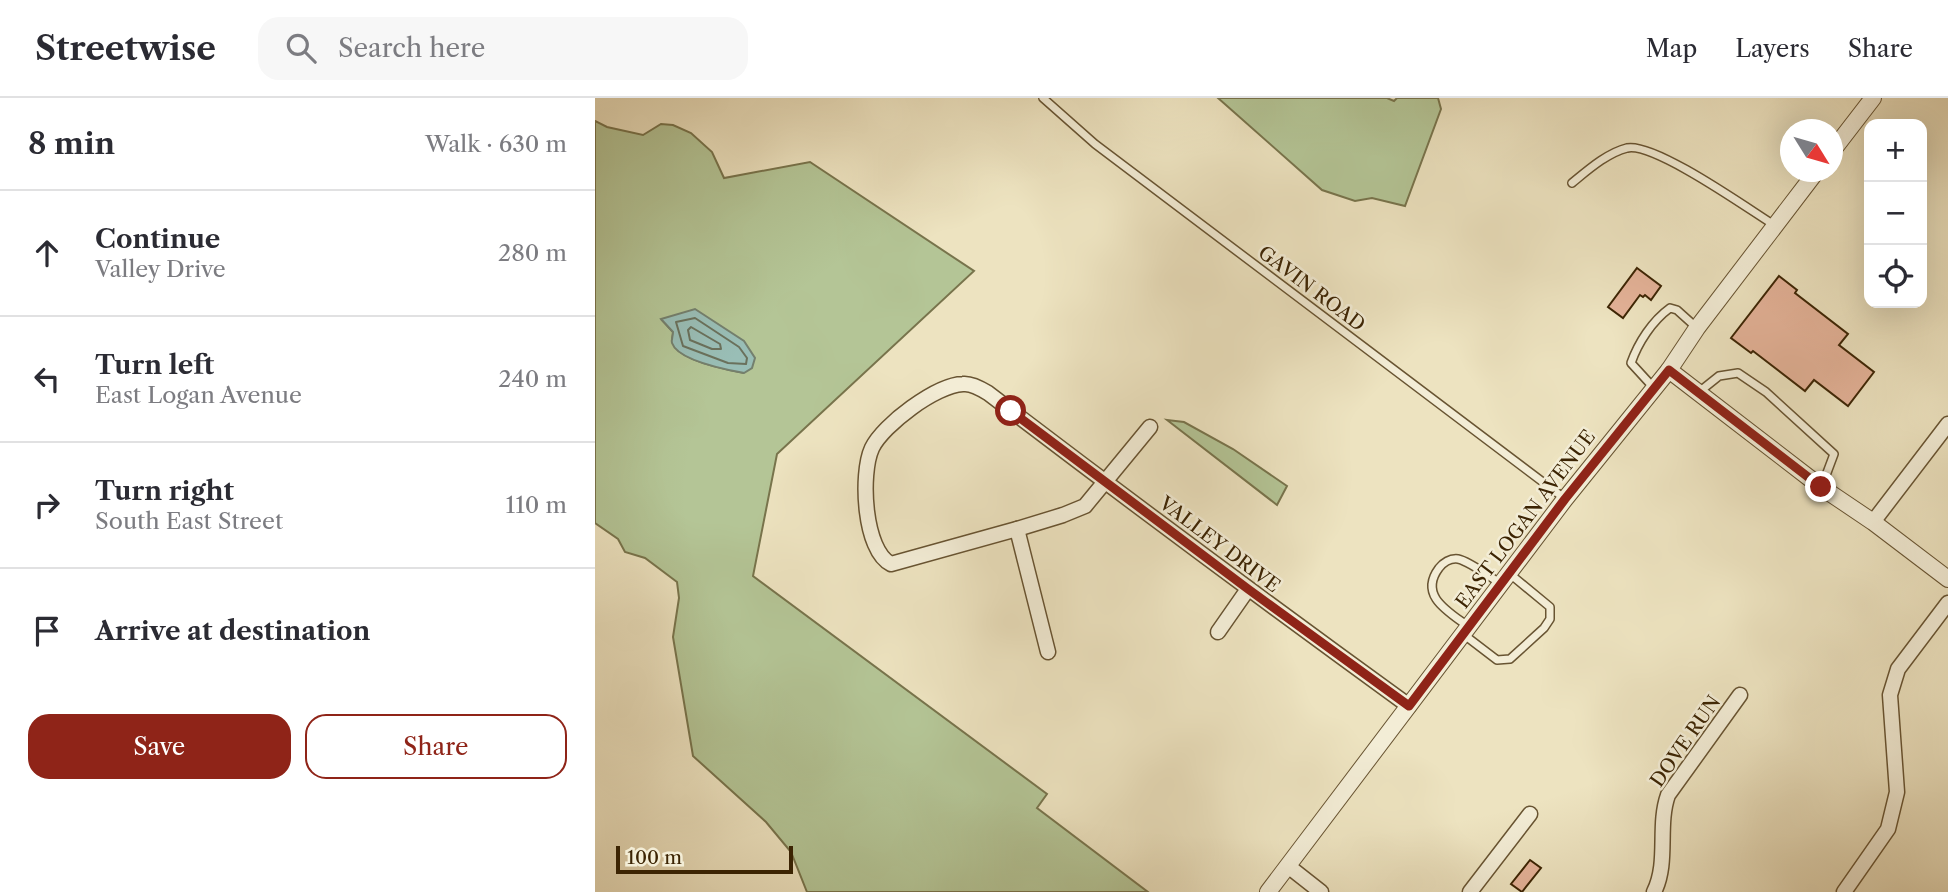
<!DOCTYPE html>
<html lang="en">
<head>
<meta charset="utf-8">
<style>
  body { margin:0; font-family:"Libre Caslon Text",serif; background:#f7f7f7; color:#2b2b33 }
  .controls { position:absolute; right:21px; top:21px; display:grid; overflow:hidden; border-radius:14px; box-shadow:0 7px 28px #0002 }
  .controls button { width:63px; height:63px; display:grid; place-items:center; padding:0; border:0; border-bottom:2px solid #e1e1e2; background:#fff; color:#2b2b33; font:35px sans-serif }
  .compass { position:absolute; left:1185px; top:21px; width:63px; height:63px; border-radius:50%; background:#fff; box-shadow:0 7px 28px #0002; rotate:127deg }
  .scale { position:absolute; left:21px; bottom:18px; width:177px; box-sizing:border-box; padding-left:7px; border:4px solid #3c2403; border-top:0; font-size:19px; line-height:24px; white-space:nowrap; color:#3c2403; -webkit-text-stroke:5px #f3edd6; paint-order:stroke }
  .stop { position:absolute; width:21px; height:21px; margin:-16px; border:5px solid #8f2418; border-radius:50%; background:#fff }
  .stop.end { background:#8f2418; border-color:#fff; box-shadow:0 2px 7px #0008 }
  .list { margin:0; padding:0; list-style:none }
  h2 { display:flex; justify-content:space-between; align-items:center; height:91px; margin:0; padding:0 28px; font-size:30px }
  h2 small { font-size:23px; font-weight:400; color:#7c7c81 }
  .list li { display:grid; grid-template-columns:46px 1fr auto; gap:21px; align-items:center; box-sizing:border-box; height:126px; padding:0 28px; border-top:2px solid #e1e1e2 }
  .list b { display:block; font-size:26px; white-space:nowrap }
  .list p { margin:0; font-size:23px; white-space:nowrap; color:#7c7c81 }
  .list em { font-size:23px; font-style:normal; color:#7c7c81 }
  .actions { display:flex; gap:14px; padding:21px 28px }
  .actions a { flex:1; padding:16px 0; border:2px solid #8f2418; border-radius:21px; text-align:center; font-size:24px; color:#8f2418 }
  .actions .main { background:#8f2418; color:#fff }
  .icon { flex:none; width:38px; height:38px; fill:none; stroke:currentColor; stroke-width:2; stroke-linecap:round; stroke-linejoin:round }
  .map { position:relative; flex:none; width:1353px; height:794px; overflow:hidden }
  header { display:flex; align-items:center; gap:42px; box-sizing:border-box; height:98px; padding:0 35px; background:#fff; border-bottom:2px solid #e1e1e2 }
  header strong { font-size:33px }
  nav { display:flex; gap:38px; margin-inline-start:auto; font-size:24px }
  .search { width:490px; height:63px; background:#f7f7f7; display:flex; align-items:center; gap:18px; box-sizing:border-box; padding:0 24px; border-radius:21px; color:#7c7c81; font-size:26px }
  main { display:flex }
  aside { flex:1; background:#fff }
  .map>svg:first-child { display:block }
</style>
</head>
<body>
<header>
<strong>Streetwise</strong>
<div class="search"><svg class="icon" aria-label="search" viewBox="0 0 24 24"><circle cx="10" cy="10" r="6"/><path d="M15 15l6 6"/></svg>Search here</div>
<nav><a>Map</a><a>Layers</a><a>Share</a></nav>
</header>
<main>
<aside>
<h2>8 min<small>Walk · 630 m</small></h2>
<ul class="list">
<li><svg class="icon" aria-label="ahead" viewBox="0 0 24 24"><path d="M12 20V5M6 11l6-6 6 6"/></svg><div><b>Continue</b><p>Valley Drive</p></div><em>280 m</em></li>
<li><svg class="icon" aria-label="left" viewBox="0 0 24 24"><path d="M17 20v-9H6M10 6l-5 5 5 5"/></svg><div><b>Turn left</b><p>East Logan Avenue</p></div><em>240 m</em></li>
<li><svg class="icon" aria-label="right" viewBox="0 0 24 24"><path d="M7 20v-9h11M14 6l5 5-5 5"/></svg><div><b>Turn right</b><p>South East Street</p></div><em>110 m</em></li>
<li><svg class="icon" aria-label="arrive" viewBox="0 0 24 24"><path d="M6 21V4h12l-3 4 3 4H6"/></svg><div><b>Arrive at destination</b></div></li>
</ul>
<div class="actions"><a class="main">Save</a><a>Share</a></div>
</aside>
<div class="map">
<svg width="1353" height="794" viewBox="0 0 1353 794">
  <rect width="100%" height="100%" fill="#ede3c0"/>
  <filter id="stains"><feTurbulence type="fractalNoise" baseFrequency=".00286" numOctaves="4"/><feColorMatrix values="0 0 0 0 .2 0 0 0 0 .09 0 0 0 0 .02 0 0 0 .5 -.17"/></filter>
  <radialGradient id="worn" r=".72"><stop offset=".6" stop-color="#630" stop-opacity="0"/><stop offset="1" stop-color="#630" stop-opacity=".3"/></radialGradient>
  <g fill="#b4c596" stroke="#78744c" stroke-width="2" fill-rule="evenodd">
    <path d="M623,0H792L799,3L802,0H843L846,11L810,108L777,100L760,103L727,92Z"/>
    <path d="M0,23L12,29L48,37L66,26L78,27L96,35L117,54L129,80L215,64L379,173L182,356L158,478L452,696L442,710L553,794H212L196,754L171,724L98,658L78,539L84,500L82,484L50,460L30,454L23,441L0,425ZM66,221L149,275C133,272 83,263 78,245C76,242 78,238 78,234Z"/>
    <path d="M572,322L589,324L638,351L692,388L682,407Z"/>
  </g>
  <path fill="#99beb6" stroke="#74806e" stroke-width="2" d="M100,211L149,243L160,260L157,270L149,275C133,272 83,263 77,245C76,242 78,238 78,234L66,221Z"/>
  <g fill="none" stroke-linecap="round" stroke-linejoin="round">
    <g stroke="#6a715c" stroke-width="2">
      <path d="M100,220L144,249L152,260L151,266L133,265L88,248L81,224Z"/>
      <path d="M96,229L125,246L126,251H117L95,242L93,232Z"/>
    </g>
  </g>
  <g fill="#e4b298" stroke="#3c2403" stroke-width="2">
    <path d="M1042,170L1066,188L1056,202L1050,197L1048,199L1045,197L1028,220L1013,209Z"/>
    <path d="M1184,178L1202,192L1200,195L1253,236L1244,247L1279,274L1253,308L1219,282L1210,293L1158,253L1156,255L1136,240Z"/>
    <path d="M935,762L946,770L927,794L916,786Z"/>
  </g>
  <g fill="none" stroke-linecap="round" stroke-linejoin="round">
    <g stroke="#685432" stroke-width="10">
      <g id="service">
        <path d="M448,0L500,46L969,400"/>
        <path d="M977,85C993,72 1012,55 1032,50C1059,44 1152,110 1179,127"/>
        <path d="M1058,289L1036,265C1043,245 1057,223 1075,210L1082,212L1102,230"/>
        <path d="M1104,294L1124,278L1143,275L1171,294L1239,356L1227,388"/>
        <path d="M874,529C854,514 823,498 844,470C848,465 855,460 863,461C874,463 895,479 906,486"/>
        <path d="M868,536L902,562L915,561L949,530L955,521V509L915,476"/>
      </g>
    </g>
    <g stroke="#685432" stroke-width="17">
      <g id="minor">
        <path d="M555,329L490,408L468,417L422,431L296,466C269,453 265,376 277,350C288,327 341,287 368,286C376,285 385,290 393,295C532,401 672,505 814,608"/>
        <path d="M1278,424L1353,326"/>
        <path d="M422,431L453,554"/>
        <path d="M623,534L653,491"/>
        <path d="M693,768L726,794"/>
        <path d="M875,794L935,716"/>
        <path d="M1059,794C1074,764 1062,728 1073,697L1145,597"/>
        <path d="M1249,794L1293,731L1302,694L1295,597L1303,571L1353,505"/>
      </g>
    </g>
    <g stroke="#685432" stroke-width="18">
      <g id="tertiary">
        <path d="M1238,52L1278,0"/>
        <path d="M1074,272L1226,389L1278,424L1353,481"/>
        <path d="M673,794L970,401L1074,272L1102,230L1221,74"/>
      </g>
    </g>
    <use href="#service" stroke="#f3edd6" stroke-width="7"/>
    <use href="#minor" stroke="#f3edd6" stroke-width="14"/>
    <use href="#tertiary" stroke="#f3edd6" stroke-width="16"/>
  </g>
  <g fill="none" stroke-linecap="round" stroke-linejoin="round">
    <path stroke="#8f2418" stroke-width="9" d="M416,313L653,491L814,608L970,401L1074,272L1226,389"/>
  </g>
  <g text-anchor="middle" stroke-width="5" stroke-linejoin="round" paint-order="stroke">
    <g font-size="19" fill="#3c2403" stroke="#f3edd6">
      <text transform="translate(717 190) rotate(37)" y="7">GAVIN ROAD</text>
      <text transform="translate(930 421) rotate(-53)" y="7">EAST LOGAN AVENUE</text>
      <text transform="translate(625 446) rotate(37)" y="7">VALLEY DRIVE</text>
      <text transform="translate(1090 643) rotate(-55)" y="7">DOVE RUN</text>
    </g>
  </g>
  <rect width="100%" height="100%" filter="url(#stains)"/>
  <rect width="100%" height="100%" fill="url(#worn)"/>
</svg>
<div class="controls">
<button>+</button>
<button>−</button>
<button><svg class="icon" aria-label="locate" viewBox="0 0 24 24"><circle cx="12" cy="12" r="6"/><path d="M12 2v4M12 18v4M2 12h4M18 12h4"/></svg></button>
</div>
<svg class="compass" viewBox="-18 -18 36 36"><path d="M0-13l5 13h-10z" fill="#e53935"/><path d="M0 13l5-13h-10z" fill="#7c7c81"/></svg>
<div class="scale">100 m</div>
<div class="stop" style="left:416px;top:313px"></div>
<div class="stop end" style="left:1226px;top:389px"></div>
</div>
</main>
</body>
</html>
